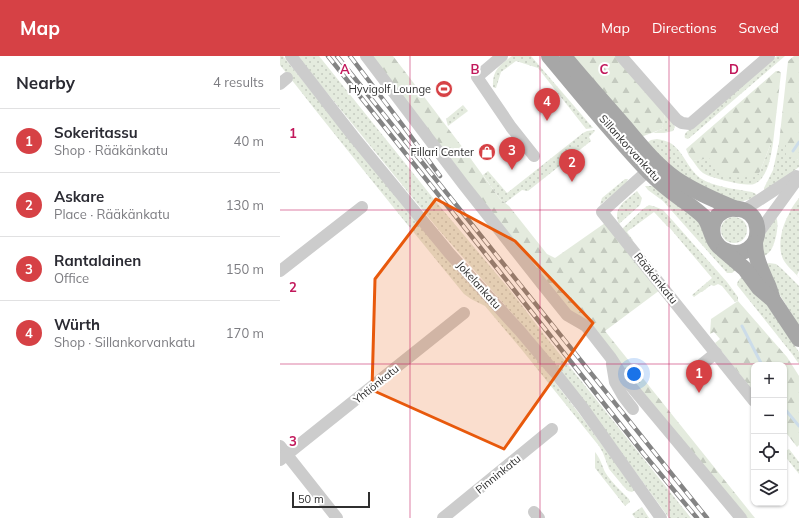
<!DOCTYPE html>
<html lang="en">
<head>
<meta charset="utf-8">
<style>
  body { margin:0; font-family:Mulish,sans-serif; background:#f7f7f7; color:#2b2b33 }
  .controls { position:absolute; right:12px; bottom:12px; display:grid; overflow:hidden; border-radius:8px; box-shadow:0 1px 3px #0004 }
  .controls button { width:36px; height:36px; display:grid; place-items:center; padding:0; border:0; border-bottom:1px solid #e1e1e2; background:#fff; color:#2b2b33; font:20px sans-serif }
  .scale { position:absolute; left:12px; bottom:10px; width:78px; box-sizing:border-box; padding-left:4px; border:2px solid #2f2f2f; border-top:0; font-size:11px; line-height:14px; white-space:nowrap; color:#2f2f2f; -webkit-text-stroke:3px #fff; paint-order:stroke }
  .you { position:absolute; left:354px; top:318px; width:14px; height:14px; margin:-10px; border:3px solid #fff; border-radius:50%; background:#1a73e8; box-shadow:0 0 0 6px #1a73e833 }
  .badge { display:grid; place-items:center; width:26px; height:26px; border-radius:50%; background:#d64145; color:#fff; font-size:13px; font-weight:700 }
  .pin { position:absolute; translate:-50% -33px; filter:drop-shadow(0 1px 2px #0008) }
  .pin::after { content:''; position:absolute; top:21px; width:14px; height:12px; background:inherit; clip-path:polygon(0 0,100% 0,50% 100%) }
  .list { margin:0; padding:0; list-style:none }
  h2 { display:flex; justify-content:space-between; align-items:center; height:52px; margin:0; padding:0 16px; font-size:17px }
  h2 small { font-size:13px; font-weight:400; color:#7c7c81 }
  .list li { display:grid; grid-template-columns:26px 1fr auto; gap:12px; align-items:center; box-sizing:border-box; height:64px; padding:0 16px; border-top:1px solid #e1e1e2 }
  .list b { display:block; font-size:15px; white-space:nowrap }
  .list p { margin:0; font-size:13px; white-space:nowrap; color:#7c7c81 }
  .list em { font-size:13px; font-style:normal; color:#7c7c81 }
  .icon { flex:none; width:22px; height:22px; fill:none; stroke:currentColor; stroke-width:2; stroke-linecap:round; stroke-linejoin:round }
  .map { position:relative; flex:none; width:519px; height:462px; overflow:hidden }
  header { display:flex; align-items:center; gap:24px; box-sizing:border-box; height:56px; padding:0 20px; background:#d64145; color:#fff }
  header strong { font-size:19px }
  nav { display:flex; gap:22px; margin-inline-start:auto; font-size:14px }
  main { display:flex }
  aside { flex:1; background:#fff }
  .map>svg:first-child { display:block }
</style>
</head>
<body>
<header>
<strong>Map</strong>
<nav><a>Map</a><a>Directions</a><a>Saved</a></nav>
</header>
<main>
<aside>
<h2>Nearby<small>4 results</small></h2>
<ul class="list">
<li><span class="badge">1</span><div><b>Sokeritassu</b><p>Shop · Rääkänkatu</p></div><em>40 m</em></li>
<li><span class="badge">2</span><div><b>Askare</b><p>Place · Rääkänkatu</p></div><em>130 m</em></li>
<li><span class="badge">3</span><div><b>Rantalainen</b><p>Office</p></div><em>150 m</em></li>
<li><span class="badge">4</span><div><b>Würth</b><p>Shop · Sillankorvankatu</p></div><em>170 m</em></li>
</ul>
</aside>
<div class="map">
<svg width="519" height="462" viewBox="0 0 519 462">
  <defs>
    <pattern id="grass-dots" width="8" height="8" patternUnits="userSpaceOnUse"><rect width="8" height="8" fill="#e4ebde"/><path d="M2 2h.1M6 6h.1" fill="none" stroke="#c4cabf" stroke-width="1.8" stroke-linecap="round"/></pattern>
    <pattern id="forest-firs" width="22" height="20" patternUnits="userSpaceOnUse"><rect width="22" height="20" fill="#e4ebde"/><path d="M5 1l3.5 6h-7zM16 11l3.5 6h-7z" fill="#c4cabf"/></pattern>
  </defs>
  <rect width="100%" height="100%" fill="#fff"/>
  <g fill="url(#grass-dots)">
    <path d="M0,0H3L63,75L260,307L301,360L355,434L352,436L348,435L344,431L329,413L323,397L319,390L242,294L205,250L191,243L184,238C122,162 60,86 0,9Z"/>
    <path d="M17,0H39L157,147L230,234L266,281L411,462H389L322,370L251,279L158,173Z"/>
    <path d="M232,0H251L313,72L306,73L258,12L236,5L221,16L216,32H215L213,31C212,15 219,9 232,0Z"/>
    <path d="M497,0H505L413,79L408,83L405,82C403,76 410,74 414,71Z"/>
    <path d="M183,49L188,55L168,70L166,63Z"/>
    <path d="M385,58L393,67L395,71L393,75L384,77H373L382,73Z"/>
    <path d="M314,74L315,75L309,81L311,85L248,135L242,134L225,147L220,143L203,119L208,115L227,137L303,77L307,75Z"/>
    <path d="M377,83C382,84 387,85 392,88C404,97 408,113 420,122C433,131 456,133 472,136L476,138V140C469,144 463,146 455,145L414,129L365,88L371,84Z"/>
    <path d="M491,87H493C491,99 489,116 479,125C479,125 475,128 474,128C467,131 430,122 423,117C419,114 416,109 413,105L429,101L479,118Z"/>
    <path d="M499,87H507L517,104L519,102V111L499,126L484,134V132L493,114Z"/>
    <path d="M345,123H348L346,128L320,149L322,142Z"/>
    <path d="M365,130H375L412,156L457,213L452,217H447L383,145L368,134Z"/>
    <path d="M357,135L362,142L360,149L339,168C332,151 346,145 357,135Z"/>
    <path d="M519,142V215L517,219L519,222C514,215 507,211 503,203C497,190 502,170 509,158C511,152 515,147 519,142Z"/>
    <path d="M369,149L376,151L383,154L393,165L447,226L458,241V245L455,246L442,230L438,228L434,230L431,229L422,236H421L414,241L412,239L432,222L389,171H388L374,156L351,173H350L347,176L353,184H351L343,175V172L363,153Z"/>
    <path d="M496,161C500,169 495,187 491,194C489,197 486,199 483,201V179Z"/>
    <circle cx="454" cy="174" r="13"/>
    <path d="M489,207L496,208L501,212L519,230V270L495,231L484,209Z"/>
    <path d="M464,220L483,243L519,296V308L512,298L457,229C457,225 460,222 464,220Z"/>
    <path d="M509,393L519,406V418L504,399V396Z"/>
    <path d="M315,396C320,402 322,409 325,416C331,426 341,435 349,443L350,446L345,450L315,412Z"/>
    <path d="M362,451L369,462H355L352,458Z"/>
  </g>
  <g fill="url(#forest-firs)">
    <path d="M91,0H113L123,13L183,92L220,143L229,150L267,198L275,202L325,167L380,234L325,275L475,462H466L285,249L254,211Z"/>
    <path d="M291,0H335L385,58L382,73C375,76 367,78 360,82Z"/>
    <path d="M514,0H519V102L517,104L506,99V87H499L508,5Z"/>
    <path d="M496,15H499L501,17L493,87H491L479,118C464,123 454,122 440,119L429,102L413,105L409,100L406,93Z"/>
    <path d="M458,245L507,301L519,320V389L517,391L504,374V309H474V336L435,287L440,283L434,276L430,278L431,263Z"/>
  </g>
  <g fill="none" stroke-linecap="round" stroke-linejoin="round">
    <g stroke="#ccdce9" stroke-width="3">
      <path d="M513,95L519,86"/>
      <path d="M462,270L482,309"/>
      <path d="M504,352L519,370"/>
    </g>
    <g stroke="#ccc" stroke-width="12">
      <path d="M11,0L73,80L170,198L240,275L277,319L303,352L381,462"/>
      <path d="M86,0L183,128L262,228L287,259L306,270L331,302L344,322L461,462"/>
      <path d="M222,0L197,21L231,71L254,100"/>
      <path d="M341,0L397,64L402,67L410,68L489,0"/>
      <path d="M0,28L7,22"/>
      <path d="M373,110L322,156L474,345"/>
      <path d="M464,154L516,120"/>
      <path d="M477,179L519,121"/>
      <path d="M0,215L82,151"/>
      <path d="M332,308L335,326L343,340L353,353"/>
      <path d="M416,313L436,297"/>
      <path d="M0,390L57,462"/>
      <path d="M0,404L184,257"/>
      <path d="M254,456L259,462"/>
      <path d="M163,462L272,373"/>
    </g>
    <g stroke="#a7a7a7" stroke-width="16">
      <path d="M269,0C301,38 334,79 368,115C378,125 389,134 400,142C408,148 417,154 424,161C432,171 431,188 444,194C462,203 480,190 477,171C474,149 443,146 434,165C432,170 432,175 433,180"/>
      <path d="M287,4C306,27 326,49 345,71C361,90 376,109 396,123C415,136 435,144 456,153"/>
      <path d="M475,187C475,201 481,213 486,225C489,230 490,235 492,241"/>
      <path d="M444,195L465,213L479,232L493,244L519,283"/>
    </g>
    <g stroke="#848484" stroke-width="4.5">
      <g id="rail">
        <path d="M48,0L235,235L363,397L417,462"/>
        <path d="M57,0L427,462"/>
        <path d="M70,0L124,71L160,120"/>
      </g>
    </g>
    <use href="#rail" stroke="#fff" stroke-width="3" stroke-dasharray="9" stroke-linecap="butt"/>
  </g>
  <path fill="#e8590c" fill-opacity="0.2" stroke="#e8590c" stroke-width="3" stroke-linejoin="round" d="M156,143L235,185L313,267L224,393L92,334L95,223Z"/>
  <path fill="none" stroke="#c2185b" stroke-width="1" stroke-opacity="0.55" d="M130,0V462M260,0V462M389,0V462M0,154H519M0,308H519"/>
  <defs>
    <g id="stadium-disc" transform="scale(0.9)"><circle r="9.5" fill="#d64145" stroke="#fff"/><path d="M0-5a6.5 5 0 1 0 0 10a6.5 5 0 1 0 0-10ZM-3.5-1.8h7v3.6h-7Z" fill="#fff"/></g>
    <g id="shop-disc" transform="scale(0.9)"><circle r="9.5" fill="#d64145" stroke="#fff"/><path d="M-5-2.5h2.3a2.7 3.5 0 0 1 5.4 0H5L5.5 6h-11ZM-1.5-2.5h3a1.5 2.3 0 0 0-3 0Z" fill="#fff"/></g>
  </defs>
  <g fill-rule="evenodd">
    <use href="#stadium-disc" x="164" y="33"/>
    <use href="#shop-disc" x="207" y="96"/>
  </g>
  <g text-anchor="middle" stroke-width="4" stroke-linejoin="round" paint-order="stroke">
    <g font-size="11" fill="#2f2f2f" stroke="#fff" text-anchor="end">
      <text x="151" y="37">Hyvigolf Lounge</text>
      <text x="194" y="100">Fillari Center</text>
    </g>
    <g font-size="11" fill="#2f2f2f" stroke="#fff">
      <text transform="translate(350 92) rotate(48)" y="4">Sillankorvankatu</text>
      <text transform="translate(376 222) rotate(51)" y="4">Rääkänkatu</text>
      <text transform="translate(199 229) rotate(48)" y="4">Jokelankatu</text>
      <text transform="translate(96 328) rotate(-39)" y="4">Yhtiönkatu</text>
      <text transform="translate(218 418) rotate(-39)" y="4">Pinninkatu</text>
    </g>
  </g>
  <g font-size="13" text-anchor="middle" font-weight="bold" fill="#c2185b" stroke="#fff" stroke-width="4" stroke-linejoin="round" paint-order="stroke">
    <text x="65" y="18">A</text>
    <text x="195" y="18">B</text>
    <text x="324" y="18">C</text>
    <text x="454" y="18">D</text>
    <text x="13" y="82">1</text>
    <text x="13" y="236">2</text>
    <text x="13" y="390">3</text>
  </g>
</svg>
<div class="controls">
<button>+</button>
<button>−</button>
<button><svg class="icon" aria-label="locate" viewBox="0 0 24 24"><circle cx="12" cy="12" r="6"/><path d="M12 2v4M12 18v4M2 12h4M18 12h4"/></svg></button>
<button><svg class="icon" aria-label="layers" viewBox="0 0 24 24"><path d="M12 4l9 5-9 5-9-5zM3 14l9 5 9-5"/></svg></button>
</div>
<div class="scale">50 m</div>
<div class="you"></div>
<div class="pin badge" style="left:419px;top:337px">1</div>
<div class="pin badge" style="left:292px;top:126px">2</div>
<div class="pin badge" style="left:232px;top:114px">3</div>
<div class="pin badge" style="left:267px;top:65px">4</div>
</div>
</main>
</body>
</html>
